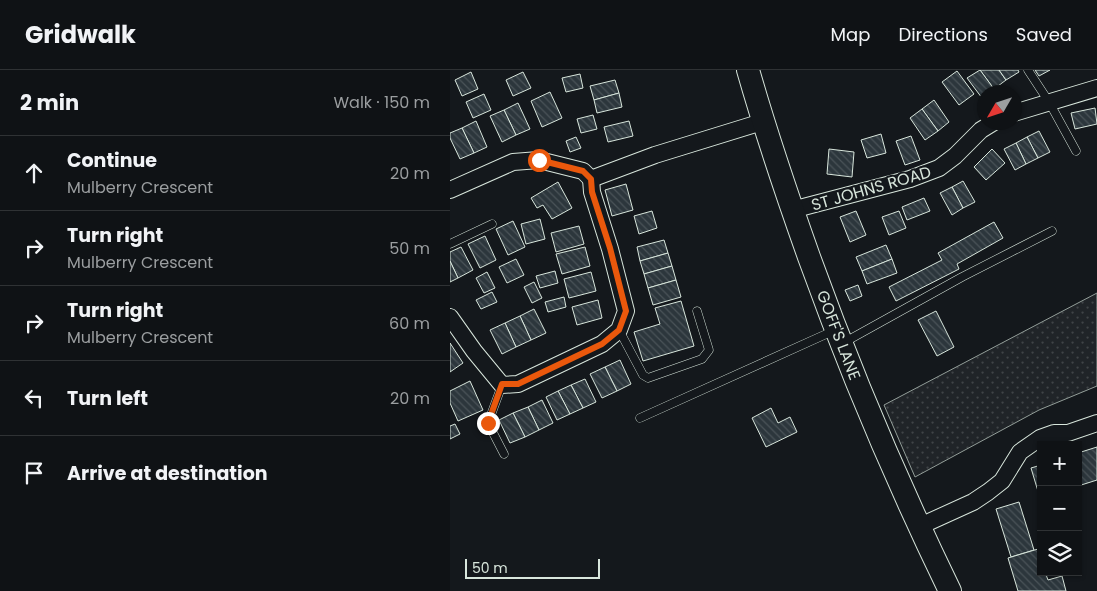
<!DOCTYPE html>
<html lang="en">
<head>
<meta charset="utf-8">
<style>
  body { margin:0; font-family:Poppins,sans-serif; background:#1d2022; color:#f1f3f6 }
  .controls { position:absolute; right:15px; bottom:15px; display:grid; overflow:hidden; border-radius:0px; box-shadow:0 1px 4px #0004 }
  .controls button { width:45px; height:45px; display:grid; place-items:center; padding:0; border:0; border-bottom:1px solid #2f3234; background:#0f1215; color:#f1f3f6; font:25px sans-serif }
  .compass { position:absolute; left:527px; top:15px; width:45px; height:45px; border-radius:50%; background:#0f1215; box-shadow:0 1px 4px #0004; rotate:231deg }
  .scale { position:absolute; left:15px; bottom:12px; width:135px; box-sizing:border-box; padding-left:5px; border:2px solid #d8e6dc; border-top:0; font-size:14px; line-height:18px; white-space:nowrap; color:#d8e6dc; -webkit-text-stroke:4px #14181c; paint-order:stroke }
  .stop { position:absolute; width:15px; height:15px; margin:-11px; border:4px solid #ea580c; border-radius:50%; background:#fff }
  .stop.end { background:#ea580c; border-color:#fff; box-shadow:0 1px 5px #0008 }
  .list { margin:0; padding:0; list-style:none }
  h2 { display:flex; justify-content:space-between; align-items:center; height:65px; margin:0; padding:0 20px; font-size:21px }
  h2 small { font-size:16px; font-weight:400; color:#9b9ea0 }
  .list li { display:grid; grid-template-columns:32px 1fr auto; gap:15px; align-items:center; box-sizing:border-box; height:75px; padding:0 20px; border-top:1px solid #2f3234 }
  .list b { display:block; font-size:19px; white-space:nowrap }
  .list p { margin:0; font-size:16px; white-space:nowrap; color:#9b9ea0 }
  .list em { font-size:16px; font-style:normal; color:#9b9ea0 }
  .icon { flex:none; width:28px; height:28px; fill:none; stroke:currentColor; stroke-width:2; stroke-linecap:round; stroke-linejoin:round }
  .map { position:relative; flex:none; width:647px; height:521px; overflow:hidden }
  header { display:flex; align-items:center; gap:30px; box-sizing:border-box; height:70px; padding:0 25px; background:#0f1215; border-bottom:1px solid #2f3234 }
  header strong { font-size:24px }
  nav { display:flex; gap:28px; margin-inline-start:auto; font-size:18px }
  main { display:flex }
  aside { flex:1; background:#0f1215 }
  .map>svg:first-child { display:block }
</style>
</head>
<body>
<header>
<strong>Gridwalk</strong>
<nav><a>Map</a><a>Directions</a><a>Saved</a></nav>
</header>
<main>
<aside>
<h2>2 min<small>Walk · 150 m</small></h2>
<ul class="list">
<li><svg class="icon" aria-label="ahead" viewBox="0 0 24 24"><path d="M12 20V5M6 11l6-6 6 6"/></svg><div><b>Continue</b><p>Mulberry Crescent</p></div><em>20 m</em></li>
<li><svg class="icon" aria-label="right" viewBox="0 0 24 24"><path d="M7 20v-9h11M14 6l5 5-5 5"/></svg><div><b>Turn right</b><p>Mulberry Crescent</p></div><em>50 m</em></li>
<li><svg class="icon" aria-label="right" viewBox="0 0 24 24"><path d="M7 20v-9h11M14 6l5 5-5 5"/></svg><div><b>Turn right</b><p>Mulberry Crescent</p></div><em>60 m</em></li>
<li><svg class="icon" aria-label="left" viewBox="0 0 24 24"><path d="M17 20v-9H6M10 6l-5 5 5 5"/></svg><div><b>Turn left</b></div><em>20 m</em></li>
<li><svg class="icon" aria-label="arrive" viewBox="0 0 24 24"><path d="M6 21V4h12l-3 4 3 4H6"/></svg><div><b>Arrive at destination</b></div></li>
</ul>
</aside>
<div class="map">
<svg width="647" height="521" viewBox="0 0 647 521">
  <defs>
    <pattern id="grass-dots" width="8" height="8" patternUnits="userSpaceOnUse" patternTransform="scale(1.25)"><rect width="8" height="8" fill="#202428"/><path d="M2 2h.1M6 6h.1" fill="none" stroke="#404447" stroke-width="1.8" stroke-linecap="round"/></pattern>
    <pattern id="building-back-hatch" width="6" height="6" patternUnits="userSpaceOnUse" patternTransform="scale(1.25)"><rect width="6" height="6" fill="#2c363c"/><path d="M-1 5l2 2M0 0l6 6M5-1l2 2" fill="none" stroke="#4a5358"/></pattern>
  </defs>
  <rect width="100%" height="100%" fill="#14181c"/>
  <path fill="url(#grass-dots)" stroke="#939e99" d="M647,223V316L589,340L465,407L434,335Z"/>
  <g fill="url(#building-back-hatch)" stroke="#d8e6dc">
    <path d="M530,0H549L556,10L544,19Z"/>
    <path d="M530,0L544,19L540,22H534V26L532,28L517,8Z"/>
    <path d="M549,0H568L569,2L556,10Z"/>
    <path d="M585,0H600L589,6Z"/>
    <path d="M507,1L524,24L509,35L492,12Z"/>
    <path d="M21,2L28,19L12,26L5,10Z"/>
    <path d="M73,2L81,18L63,26L56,10Z"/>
    <path d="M130,4L133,18L116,22L112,8Z"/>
    <path d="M165,10L169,23L144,30L140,16Z"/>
    <path d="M100,22L112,48L92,57L81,31Z"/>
    <path d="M169,23L172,37L147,43L144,30Z"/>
    <path d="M34,24L41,40L23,48L16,32Z"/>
    <path d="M484,30L499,52L488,61L472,39Z"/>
    <path d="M68,33L80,59L66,65L54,40Z"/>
    <path d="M645,38L647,54L625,59L621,43Z"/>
    <path d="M472,39L488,61L475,70L460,48Z"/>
    <path d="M54,40L66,65L52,72L40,46Z"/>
    <path d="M143,45L147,59L131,63L127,49Z"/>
    <path d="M26,51L37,77L24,83L12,58Z"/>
    <path d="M179,51L183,66L158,72L154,57Z"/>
    <path d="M12,58L24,83L10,89L0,68V63Z"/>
    <path d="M589,61L600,82L588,88L577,67Z"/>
    <path d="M431,64L436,83L417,88L411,70Z"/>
    <path d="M461,66L470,90L455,95L446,71Z"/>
    <path d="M126,67L131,78L120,82L116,71Z"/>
    <path d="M577,67L588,88L576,94L566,73Z"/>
    <path d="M566,73L576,94L565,100L554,79Z"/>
    <path d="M379,79L404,82L402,107L377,104Z"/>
    <path d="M542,79L555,93L536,110L524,97Z"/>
    <path d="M513,111L525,132L513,138L502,117Z"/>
    <path d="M108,112L122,138L102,149L93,135L87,138L81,128Z"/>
    <path d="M176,114L183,140L162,146L155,120Z"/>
    <path d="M502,117L513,138L502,145L490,123Z"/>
    <path d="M474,128L480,141L457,150L452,137Z"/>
    <path d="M202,141L207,158L189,164L184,146Z"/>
    <path d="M406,141L416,165L400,172L390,147Z"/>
    <path d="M449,141L456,158L439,165L432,147Z"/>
    <path d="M90,149L95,169L76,174L71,154Z"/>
    <path d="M63,151L75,177L58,185L46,159Z"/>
    <path d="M544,152L553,168L507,194L509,199L446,231L439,217L492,190L488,183Z"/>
    <path d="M129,156L134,174L106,182L101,163Z"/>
    <path d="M35,166L46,190L30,198L18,174Z"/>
    <path d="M214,170L218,183L190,191L187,177Z"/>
    <path d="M436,175L442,189L412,201L406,187Z"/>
    <path d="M11,177L23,200L8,208L0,191V182Z"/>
    <path d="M135,177L140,196L112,204L106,184Z"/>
    <path d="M218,183L222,196L194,204L190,191Z"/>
    <path d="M66,189L74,205L57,213L49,197Z"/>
    <path d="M442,189L447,203L417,214L412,201Z"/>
    <path d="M0,191L8,208L0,212Z"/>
    <path d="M222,196L226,210L198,218L194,204Z"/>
    <path d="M105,201L108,213L90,218L86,206Z"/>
    <path d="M37,202L45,218L34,223L26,208Z"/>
    <path d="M141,202L146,221L119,228L114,209Z"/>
    <path d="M226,210L231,227L203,235L198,218Z"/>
    <path d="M84,212L92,228L82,233L74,217Z"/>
    <path d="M408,215L412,226L400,231L395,220Z"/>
    <path d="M42,222L47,232L31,239L26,230Z"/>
    <path d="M114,227L116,237L98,242L95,232Z"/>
    <path d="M148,230L152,248L127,255L122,237Z"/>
    <path d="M231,231L244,276L193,291L184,262L210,254L205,238Z"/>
    <path d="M84,239L96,263L81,270L70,246Z"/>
    <path d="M486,241L504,277L487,286L468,250Z"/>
    <path d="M70,246L81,270L66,277L55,253Z"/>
    <path d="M55,253L66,277L52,284L40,260Z"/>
    <path d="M0,273L13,293L0,302Z"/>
    <path d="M170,290L181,314L167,321L155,297Z"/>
    <path d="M155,297L167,321L152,328L140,304Z"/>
    <path d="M135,309L146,332L133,338L121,315Z"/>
    <path d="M20,311L33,340L8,351L0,333V321Z"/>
    <path d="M121,315L133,338L120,344L108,321Z"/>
    <path d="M108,321L120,344L107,350L96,327Z"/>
    <path d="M92,330L103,353L89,360L78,337Z"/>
    <path d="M78,337L89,360L75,367L63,343Z"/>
    <path d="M321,338L328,353L340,347L347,362L316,377L302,348Z"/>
    <path d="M63,343L75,367L60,373L49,350Z"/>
    <path d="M5,354L10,364L0,369V356Z"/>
    <path d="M647,377V410L628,416V383Z"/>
    <path d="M591,395V428H590L581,398Z"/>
    <path d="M569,432L584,480L561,487L546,439Z"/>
    <path d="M588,479L591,488V502H595L598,510L612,506L616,521H568L558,488Z"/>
  </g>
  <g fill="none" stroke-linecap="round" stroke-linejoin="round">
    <g stroke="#d8e6dc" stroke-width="9">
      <g id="lane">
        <path d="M578,0L599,32L626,81"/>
        <path d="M0,174L42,154"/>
        <path d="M169,260L193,305L198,308L252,289L259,280L247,241"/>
        <path d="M393,273L512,207L602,161"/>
        <path d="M52,315L38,353L54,384"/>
        <path d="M190,348L383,261"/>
      </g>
    </g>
    <g stroke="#d8e6dc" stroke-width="18">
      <g id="street">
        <path d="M564,43L647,18"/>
        <path d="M0,120L63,92L89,90L133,101L141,109L205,85L312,52"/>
        <path d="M342,140L460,109L489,98L505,86L531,60L544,52"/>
        <path d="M0,247L24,281L52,315L68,314L152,274L169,260L176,241L160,179L142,122L141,109"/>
        <path d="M468,457L523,432L538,422L552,411L570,382L590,368L604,363H618L647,353"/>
      </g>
    </g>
    <g stroke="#d8e6dc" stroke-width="24">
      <path id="secondary" d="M298,0C316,63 337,125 359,187C400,301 447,412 500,521"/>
    </g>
    <use href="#lane" stroke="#14181c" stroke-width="8"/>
    <use href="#street" stroke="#14181c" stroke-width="16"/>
    <use href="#secondary" stroke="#14181c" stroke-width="22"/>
  </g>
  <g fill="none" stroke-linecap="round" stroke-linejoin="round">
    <path stroke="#ea580c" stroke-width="6" d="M38,353L52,314H68L152,274L169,260L176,241L160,178L142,122L141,109L133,101L89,90"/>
  </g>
  <g text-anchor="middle" stroke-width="4" stroke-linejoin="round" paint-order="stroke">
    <g font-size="16" fill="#d8e6dc" stroke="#14181c">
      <text transform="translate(421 118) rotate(-16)" y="6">ST JOHNS ROAD</text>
      <text transform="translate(389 265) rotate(69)" y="6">GOFF'S LANE</text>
    </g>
  </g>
</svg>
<div class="controls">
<button>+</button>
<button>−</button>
<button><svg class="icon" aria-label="layers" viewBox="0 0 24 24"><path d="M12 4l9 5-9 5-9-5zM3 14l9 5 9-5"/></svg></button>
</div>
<svg class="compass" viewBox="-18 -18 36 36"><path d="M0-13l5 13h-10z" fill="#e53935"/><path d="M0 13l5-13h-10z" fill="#9b9ea0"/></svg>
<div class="scale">50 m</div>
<div class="stop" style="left:89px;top:90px"></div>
<div class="stop end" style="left:38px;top:353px"></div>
</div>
</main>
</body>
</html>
